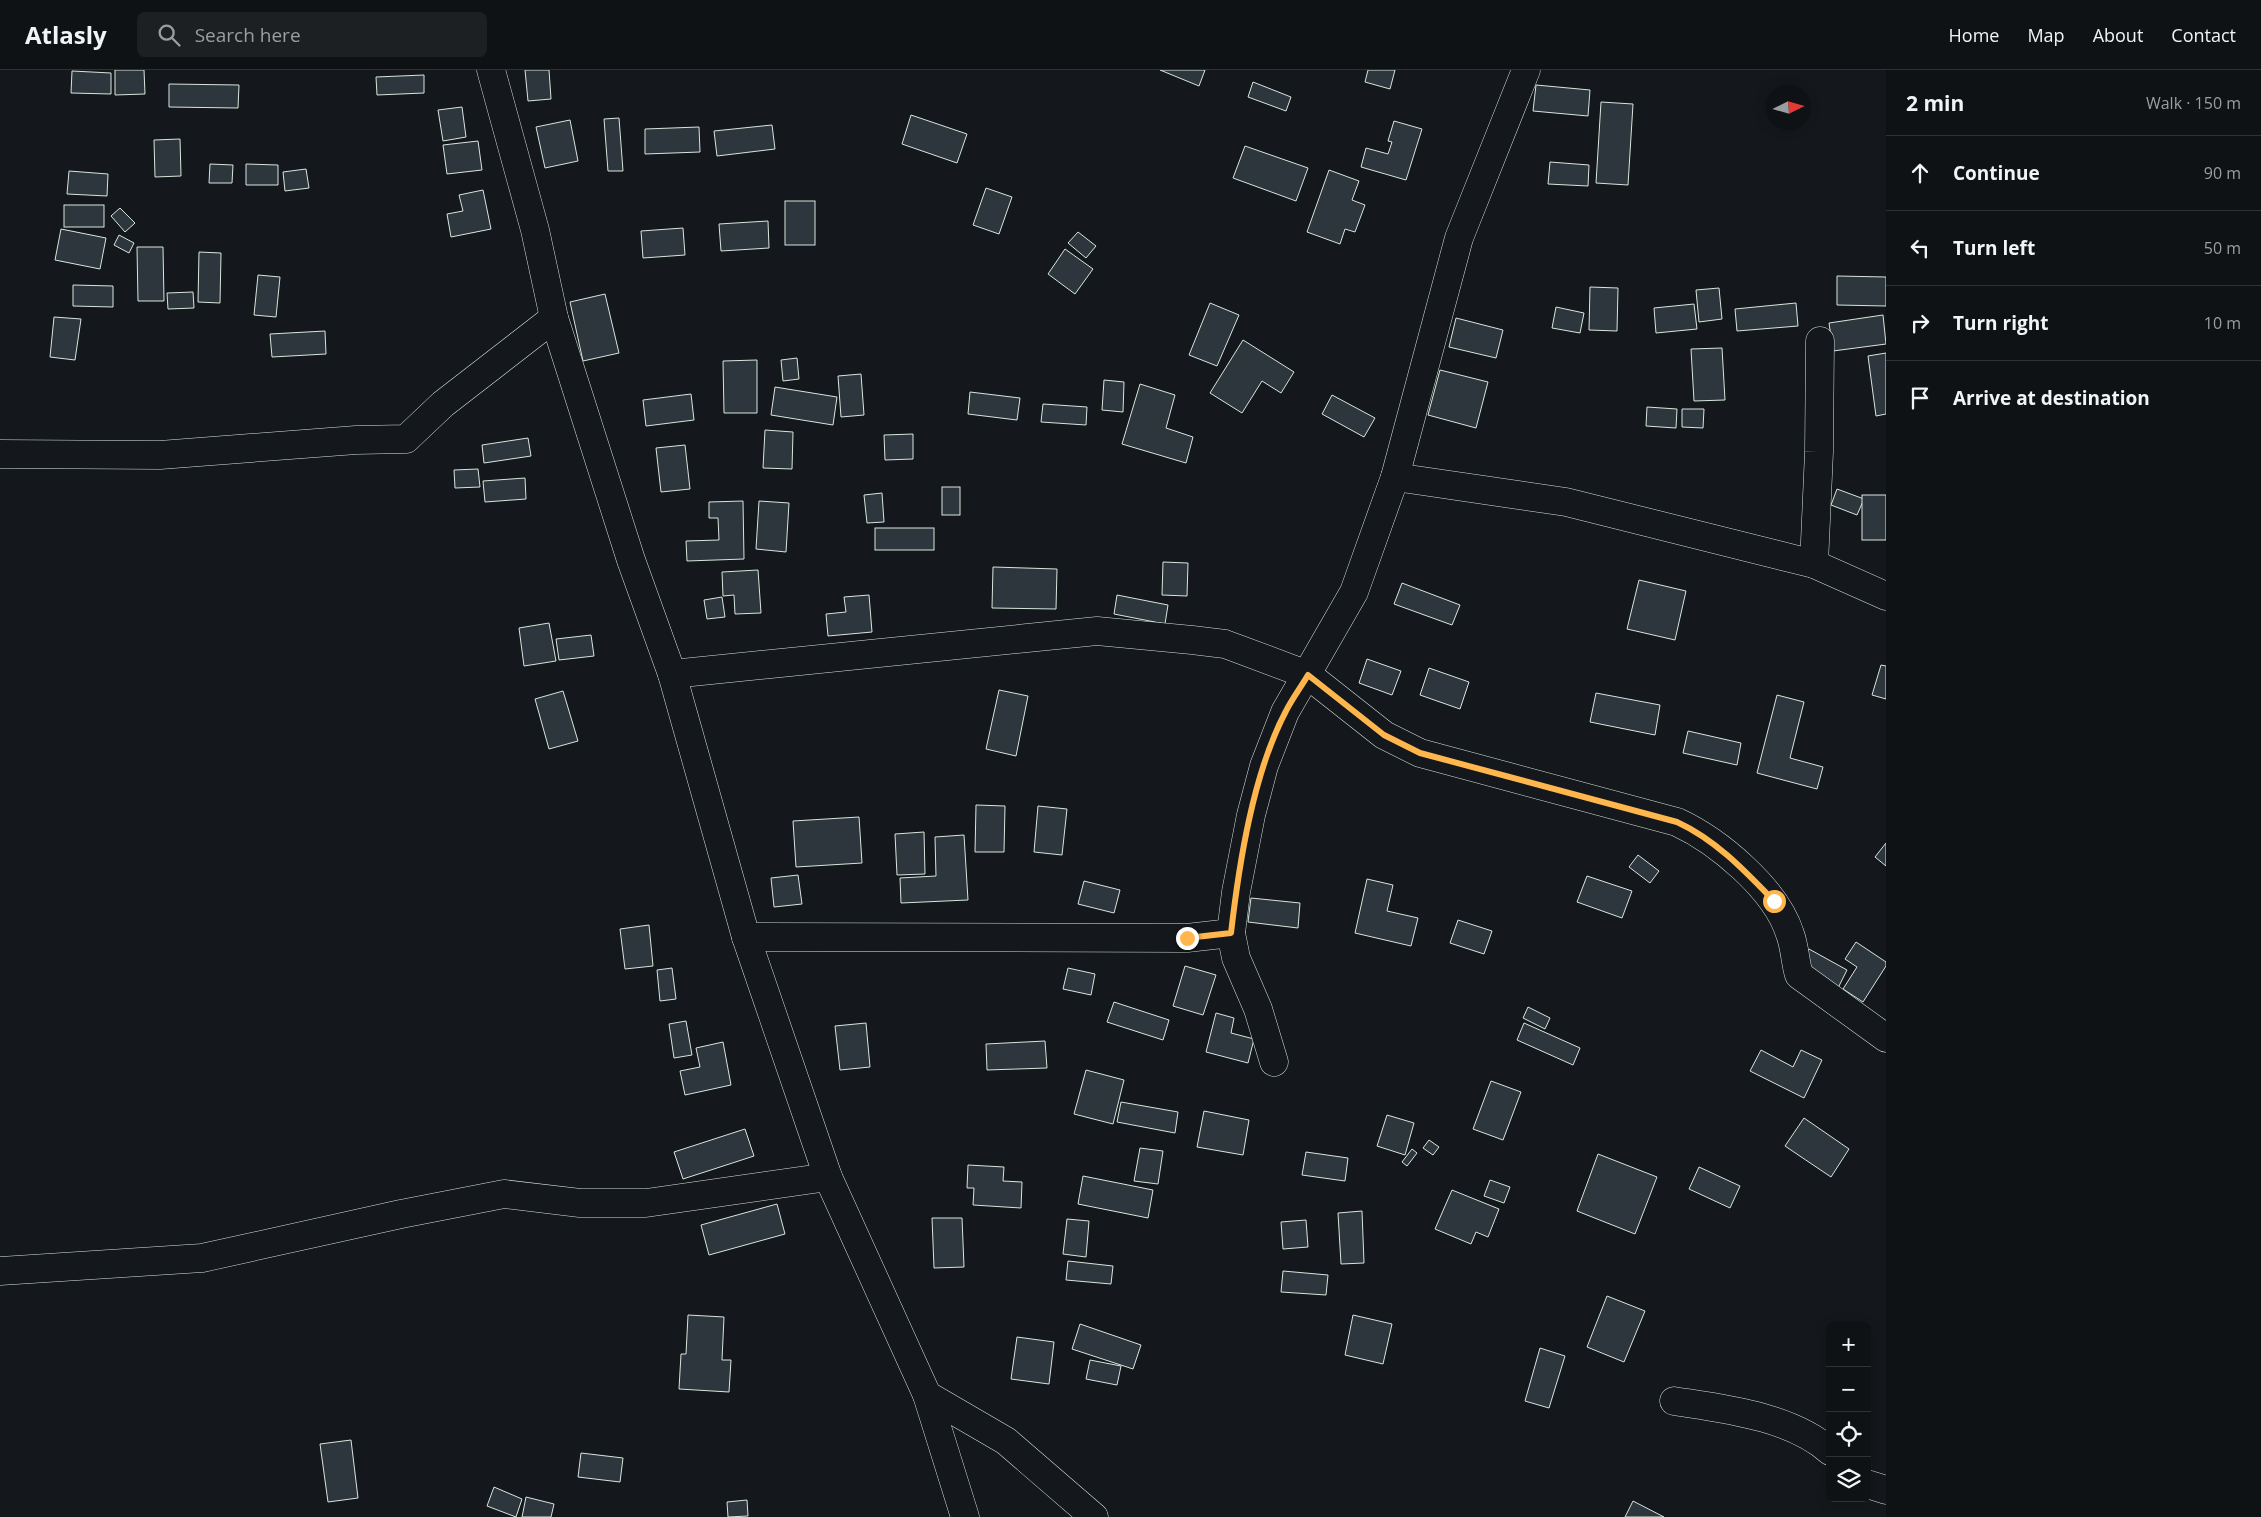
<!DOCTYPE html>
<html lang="en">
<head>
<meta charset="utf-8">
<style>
  body { margin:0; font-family:"Open Sans",sans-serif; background:#1d2022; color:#f1f3f6 }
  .controls { position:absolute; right:15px; bottom:15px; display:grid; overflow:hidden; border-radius:8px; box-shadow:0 2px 12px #0003 }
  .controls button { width:45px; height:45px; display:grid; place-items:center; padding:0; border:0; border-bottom:1px solid #2f3234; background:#0f1215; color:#f1f3f6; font:25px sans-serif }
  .compass { position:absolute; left:1766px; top:15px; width:45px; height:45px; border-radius:50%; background:#0f1215; box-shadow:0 2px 12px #0003; rotate:85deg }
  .stop { position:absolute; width:15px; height:15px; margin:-11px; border:4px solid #ffb74d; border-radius:50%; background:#fff }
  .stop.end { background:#ffb74d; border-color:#fff; box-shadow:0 1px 5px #0008 }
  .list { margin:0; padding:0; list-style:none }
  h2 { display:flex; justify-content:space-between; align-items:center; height:65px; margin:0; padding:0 20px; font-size:21px }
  h2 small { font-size:16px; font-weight:400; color:#9b9ea0 }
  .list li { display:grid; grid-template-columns:32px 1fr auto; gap:15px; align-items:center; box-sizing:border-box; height:75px; padding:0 20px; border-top:1px solid #2f3234 }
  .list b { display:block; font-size:19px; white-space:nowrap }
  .list em { font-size:16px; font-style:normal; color:#9b9ea0 }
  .icon { flex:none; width:28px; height:28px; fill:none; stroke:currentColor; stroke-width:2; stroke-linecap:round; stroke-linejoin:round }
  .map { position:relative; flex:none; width:1886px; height:1447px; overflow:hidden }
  header { display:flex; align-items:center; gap:30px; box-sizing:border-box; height:70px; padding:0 25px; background:#0f1215; border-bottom:1px solid #2f3234 }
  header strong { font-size:24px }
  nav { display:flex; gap:28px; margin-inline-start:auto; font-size:18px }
  .search { width:350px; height:45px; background:#1d2022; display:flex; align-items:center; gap:12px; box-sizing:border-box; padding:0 18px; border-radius:8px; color:#9b9ea0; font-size:19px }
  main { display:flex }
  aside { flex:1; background:#0f1215 }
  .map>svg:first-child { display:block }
</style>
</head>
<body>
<header>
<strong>Atlasly</strong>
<div class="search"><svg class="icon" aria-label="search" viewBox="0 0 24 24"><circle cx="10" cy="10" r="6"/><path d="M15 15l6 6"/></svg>Search here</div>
<nav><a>Home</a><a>Map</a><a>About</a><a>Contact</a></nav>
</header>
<main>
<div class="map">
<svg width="1886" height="1447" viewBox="0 0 1886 1447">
  <rect width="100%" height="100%" fill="#14181c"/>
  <g fill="#2c363c" stroke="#d8e6dc">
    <path d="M115,0H144L145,24L115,25Z"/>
    <path d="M525,0H549L551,29L528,31Z"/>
    <path d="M1160,0H1205L1199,16Z"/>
    <path d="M1368,0H1395L1390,19L1365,12Z"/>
    <path d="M72,1L111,3V24L71,23Z"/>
    <path d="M424,5V23L377,25L376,7Z"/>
    <path d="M1253,12L1291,27L1286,41L1248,27Z"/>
    <path d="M169,14L239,15L238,38L169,37Z"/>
    <path d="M1536,15L1590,20L1588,46L1533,41Z"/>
    <path d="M1601,32L1633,34L1628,115L1596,113Z"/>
    <path d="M462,37L466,67L443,71L438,40Z"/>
    <path d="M911,45L967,64L957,93L902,74Z"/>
    <path d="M619,48L623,101H608L604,49Z"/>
    <path d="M570,50L578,91L545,98L536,57Z"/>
    <path d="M1394,51L1422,59L1406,110L1361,97L1366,78L1388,84L1392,72L1388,71Z"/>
    <path d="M772,55L775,79L717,86L714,61Z"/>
    <path d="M699,57L700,82L645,84V59Z"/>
    <path d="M180,69L181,106L155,107L154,70Z"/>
    <path d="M478,71L482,100L447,104L443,75Z"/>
    <path d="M1245,76L1308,98L1296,131L1233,108Z"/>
    <path d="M1550,92L1589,95L1588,116L1548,114Z"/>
    <path d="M210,94L233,95L232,113H209Z"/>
    <path d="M246,94L278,95V115H246Z"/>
    <path d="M306,99L309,118L285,121L283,102Z"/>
    <path d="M1329,100L1359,111L1352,130L1365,135L1355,162L1345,159L1340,174L1307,162Z"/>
    <path d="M69,101L108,104L107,126L67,124Z"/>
    <path d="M986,118L1012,127L999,164L973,155Z"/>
    <path d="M483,120L491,159L451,167L447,144L463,141L459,125Z"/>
    <rect x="785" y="131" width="30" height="44"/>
    <rect x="64" y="135" width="40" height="22"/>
    <path d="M120,138L135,153L125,162L111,146Z"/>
    <path d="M768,151L769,178L721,181L719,154Z"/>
    <path d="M683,158L685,185L643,188L641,161Z"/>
    <path d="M61,159L106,168L100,199L55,190Z"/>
    <path d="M1078,162L1096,176L1086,188L1068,173Z"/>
    <path d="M119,165L134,173L129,183L114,175Z"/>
    <path d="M137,177H163L164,231H138Z"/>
    <path d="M1065,179L1093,199L1075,224L1048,204Z"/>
    <path d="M199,182L221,183L220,233L198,232Z"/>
    <path d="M258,205L280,207L276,247L254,245Z"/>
    <path d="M1837,206L1886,207V236L1837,235Z"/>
    <path d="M73,215L113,216V237L73,236Z"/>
    <path d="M1590,217L1618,218L1617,261L1589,260Z"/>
    <path d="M1719,218L1722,249L1699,252L1696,220Z"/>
    <path d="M193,222L194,238L168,239L167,223Z"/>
    <path d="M605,224L619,283L583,291L570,232Z"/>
    <path d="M1210,233L1239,245L1217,296L1189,285Z"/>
    <path d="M1796,233L1798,256L1737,261L1735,239Z"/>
    <path d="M1694,234L1697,259L1656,263L1654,238Z"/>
    <path d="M1556,237L1584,243L1580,263L1552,258Z"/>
    <path d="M1883,245L1886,274L1833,281L1829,253Z"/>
    <path d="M54,247L81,249L75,290L50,287Z"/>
    <path d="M1456,248L1503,260L1496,288L1449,277Z"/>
    <path d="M325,261L326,284L272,287L270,264Z"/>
    <path d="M1243,270L1294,302L1281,323L1262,311L1242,343L1210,323Z"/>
    <path d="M1722,278L1725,330L1694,331L1691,279Z"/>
    <path d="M1886,283V344L1876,346L1868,286Z"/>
    <path d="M797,288L799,309L783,311L781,290Z"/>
    <path d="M757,290V343H724L723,291Z"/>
    <path d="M1440,300L1488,312L1476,358L1428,345Z"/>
    <path d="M861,304L864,345L841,347L838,306Z"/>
    <path d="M1104,310L1124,312L1123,342L1102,340Z"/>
    <path d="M1140,314L1175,325L1166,358L1193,367L1186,393L1122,374Z"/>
    <path d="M775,317L837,327L833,355L771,345Z"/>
    <path d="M970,322L1020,328L1017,350L968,344Z"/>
    <path d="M691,324L694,350L646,356L643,330Z"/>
    <path d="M1332,325L1375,348L1364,367L1322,344Z"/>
    <path d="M1043,334L1087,337L1086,355L1041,352Z"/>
    <path d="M1647,337L1677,339L1676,358L1646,356Z"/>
    <path d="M1682,339H1704L1703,358L1682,357Z"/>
    <path d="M765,360L793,362L792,399L763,398Z"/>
    <path d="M913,364V389L885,390L884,365Z"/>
    <path d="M528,368L531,386L484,393L482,375Z"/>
    <path d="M685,375L690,419L661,422L656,378Z"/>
    <path d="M478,399L480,417L455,418L454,400Z"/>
    <path d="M525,408L526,429L485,432L483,411Z"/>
    <rect x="942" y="417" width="18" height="28"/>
    <path d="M1837,419L1864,429L1857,445L1831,435Z"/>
    <path d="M882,423L884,452L867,453L864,425Z"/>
    <rect x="1862" y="425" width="24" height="45"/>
    <path d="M743,431L744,489L687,491L686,471L719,470L718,448H709V432Z"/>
    <path d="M759,431L789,433L786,482L756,479Z"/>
    <rect x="875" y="458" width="59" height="22"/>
    <path d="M1163,492L1188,493L1187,526L1162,525Z"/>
    <path d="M993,497L1057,499L1056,539L992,538Z"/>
    <path d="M758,500L761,543L735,544L734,525L723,526L722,502Z"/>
    <path d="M1639,510L1686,521L1675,570L1627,559Z"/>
    <path d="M1402,513L1460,535L1452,555L1394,534Z"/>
    <path d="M869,525L872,562L828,566L826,544L846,542L844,527Z"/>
    <path d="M1117,525L1168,535L1165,554L1114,544Z"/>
    <path d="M722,527L725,547L707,549L704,530Z"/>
    <path d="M549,553L556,591L524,596L519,558Z"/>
    <path d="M591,565L594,586L559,590L556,569Z"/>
    <path d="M1367,589L1401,601L1392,625L1359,613Z"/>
    <path d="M1881,595L1886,596V629L1872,625Z"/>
    <path d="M1429,598L1469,612L1460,639L1420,625Z"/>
    <path d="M999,620L1028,626L1016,686L986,679Z"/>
    <path d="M563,621L578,671L549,679L535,629Z"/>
    <path d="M1596,623L1660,635L1655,665L1590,652Z"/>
    <path d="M1777,625L1804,632L1790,688L1823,697L1817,719L1757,703Z"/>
    <path d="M1688,661L1741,673L1737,695L1683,683Z"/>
    <path d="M976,735L1005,736L1004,782H975Z"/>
    <path d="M1038,736L1067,739L1062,785L1034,782Z"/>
    <path d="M859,747L862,793L796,797L793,751Z"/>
    <path d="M924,762L925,804L897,805L895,764Z"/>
    <path d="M964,765L968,830L901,833L900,808L936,806L935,767Z"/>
    <path d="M1886,773V796L1875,787Z"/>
    <path d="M1638,785L1659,801L1650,813L1629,797Z"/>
    <path d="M798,805L802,834L774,837L771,808Z"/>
    <path d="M1587,806L1632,821L1622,848L1577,832Z"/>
    <path d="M1367,809L1393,815L1387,841L1418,848L1411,876L1355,863Z"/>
    <path d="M1084,811L1120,820L1114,843L1078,834Z"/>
    <path d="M1251,828L1300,833L1298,858L1248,852Z"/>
    <path d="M1458,850L1492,861L1484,884L1450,873Z"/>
    <path d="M649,855L653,896L625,899L620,859Z"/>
    <path d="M1856,872L1886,892V896L1863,932L1843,919L1857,897L1845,889Z"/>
    <path d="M1809,879L1847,900L1838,918L1800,897Z"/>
    <path d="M1185,896L1216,905L1203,945L1173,936Z"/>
    <path d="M672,898L676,929L660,931L657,900Z"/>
    <path d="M1068,898L1095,904L1091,925L1063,919Z"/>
    <path d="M1114,932L1169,950L1163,970L1107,952Z"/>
    <path d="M1528,937L1550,948L1545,959L1523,948Z"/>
    <path d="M1216,943L1234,948L1231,963L1254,969L1248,993L1206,982Z"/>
    <path d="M686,951L692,985L674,988L669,954Z"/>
    <path d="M866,953L870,997L840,1000L835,956Z"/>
    <path d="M1524,953L1580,978L1573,995L1517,970Z"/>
    <path d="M1045,971L1047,998L987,1000L986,974Z"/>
    <path d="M723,972L731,1015L685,1025L680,1001L700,997L696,978Z"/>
    <path d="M1761,980L1793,997L1801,980L1822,990L1804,1028L1750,1001Z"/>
    <path d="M1086,1000L1124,1010L1113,1054L1074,1044Z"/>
    <path d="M1491,1011L1521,1022L1503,1070L1473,1059Z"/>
    <path d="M1121,1032L1178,1042L1175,1063L1117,1052Z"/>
    <path d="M1204,1041L1249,1050L1243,1085L1197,1077Z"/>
    <path d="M1387,1045L1414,1053L1405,1085L1377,1076Z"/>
    <path d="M1804,1048L1849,1079L1831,1107L1785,1076Z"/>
    <path d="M745,1059L754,1086L683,1109L674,1082Z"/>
    <path d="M1429,1070L1439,1077L1433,1085L1423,1078Z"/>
    <path d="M1140,1078L1163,1081L1158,1114L1134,1111Z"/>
    <path d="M1412,1079L1417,1083L1407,1096L1402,1092Z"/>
    <path d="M1306,1082L1348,1088L1345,1111L1302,1105Z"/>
    <path d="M1598,1084L1657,1107L1635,1164L1577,1141Z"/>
    <path d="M968,1095L1004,1097L1003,1111L1022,1112L1021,1138L973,1135L974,1118H967Z"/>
    <path d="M1699,1097L1740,1116L1730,1138L1689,1119Z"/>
    <path d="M1083,1106L1153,1120L1148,1148L1078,1134Z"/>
    <path d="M1490,1110L1510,1117L1504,1133L1484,1126Z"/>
    <path d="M1452,1120L1499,1139L1488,1167L1476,1162L1471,1174L1435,1159Z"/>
    <path d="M777,1134L785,1164L709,1185L701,1155Z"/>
    <path d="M1362,1141L1364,1193L1341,1194L1338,1143Z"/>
    <path d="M932,1148H962L964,1197L934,1198Z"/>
    <path d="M1067,1149L1089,1151L1086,1187L1063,1184Z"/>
    <path d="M1306,1150L1308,1177L1283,1179L1281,1152Z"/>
    <path d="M1068,1191L1113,1196L1111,1214L1066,1210Z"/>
    <path d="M1283,1201L1328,1205L1326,1225L1281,1222Z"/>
    <path d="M1607,1226L1645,1241L1624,1292L1587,1277Z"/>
    <path d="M688,1245L724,1247L722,1290H731L729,1322L679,1319L681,1284H686Z"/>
    <path d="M1353,1245L1392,1254L1383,1294L1345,1285Z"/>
    <path d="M1080,1254L1141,1275L1133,1299L1072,1279Z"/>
    <path d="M1017,1267L1054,1272L1049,1314L1011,1309Z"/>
    <path d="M1540,1278L1565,1286L1549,1338L1525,1331Z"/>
    <path d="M1090,1290L1121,1296L1117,1315L1086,1309Z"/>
    <path d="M351,1370L358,1428L328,1432L320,1374Z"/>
    <path d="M581,1383L623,1388L620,1412L578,1407Z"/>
    <path d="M494,1417L522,1429L516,1447L487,1436Z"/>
    <path d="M526,1427L554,1434L551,1447H522Z"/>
    <path d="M747,1430L748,1446L728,1447L727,1432Z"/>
    <path d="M1633,1431L1664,1447H1625Z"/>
  </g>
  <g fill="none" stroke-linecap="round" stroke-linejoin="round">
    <g stroke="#d8e6dc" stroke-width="29">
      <g id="minor">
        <path d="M491,0L535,160L554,248L631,490L672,604L746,867L828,1107L927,1325L965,1447"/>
        <path d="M0,384L160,385L356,370L406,369L443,334L554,248"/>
        <path d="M1395,407L1566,432L1814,494L1886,526"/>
        <path d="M1814,494L1819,382L1820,271"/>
        <path d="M672,604L1097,561L1192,570L1225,574L1308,605L1384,665L1420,683L1677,752C1718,771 1776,819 1790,864C1795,877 1795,892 1799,905L1886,968"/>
        <path d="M746,867L1187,868L1231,863"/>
        <path d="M1274,992L1258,939L1236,888L1231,863L1236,822L1251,745L1264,696L1285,642L1354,522L1395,407L1459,168L1526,0"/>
        <path d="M0,1201L202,1188L401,1144L504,1124L580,1133H646L828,1107"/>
        <path d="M927,1325L1006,1371L1094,1447"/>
        <path d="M1674,1331C1725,1339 1790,1346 1830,1381"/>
        <path d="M1867,1414L1886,1420"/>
      </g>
    </g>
    <use href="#minor" stroke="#14181c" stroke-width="28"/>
  </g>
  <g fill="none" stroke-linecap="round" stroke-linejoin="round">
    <path stroke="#ffb74d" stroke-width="6" d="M1187,868L1231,863C1239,794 1253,703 1286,641C1292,629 1301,617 1308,605L1384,665L1420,683L1677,752C1716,770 1745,801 1774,831"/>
  </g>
</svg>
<div class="controls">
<button>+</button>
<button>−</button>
<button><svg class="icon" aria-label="locate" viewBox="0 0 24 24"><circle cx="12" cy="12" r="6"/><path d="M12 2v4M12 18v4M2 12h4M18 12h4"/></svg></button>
<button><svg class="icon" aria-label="layers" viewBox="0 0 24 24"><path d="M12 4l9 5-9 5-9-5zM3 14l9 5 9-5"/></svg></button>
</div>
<svg class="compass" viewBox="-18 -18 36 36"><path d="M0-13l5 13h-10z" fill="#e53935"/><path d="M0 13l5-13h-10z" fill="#9b9ea0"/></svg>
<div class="stop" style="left:1774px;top:831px"></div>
<div class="stop end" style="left:1187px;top:868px"></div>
</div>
<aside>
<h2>2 min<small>Walk · 150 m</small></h2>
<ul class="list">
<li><svg class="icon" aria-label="ahead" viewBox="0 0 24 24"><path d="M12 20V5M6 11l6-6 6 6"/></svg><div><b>Continue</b></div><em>90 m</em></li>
<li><svg class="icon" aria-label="left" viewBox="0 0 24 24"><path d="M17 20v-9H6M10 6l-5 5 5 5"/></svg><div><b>Turn left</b></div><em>50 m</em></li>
<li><svg class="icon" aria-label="right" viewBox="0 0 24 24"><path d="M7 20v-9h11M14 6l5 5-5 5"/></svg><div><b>Turn right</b></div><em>10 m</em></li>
<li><svg class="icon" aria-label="arrive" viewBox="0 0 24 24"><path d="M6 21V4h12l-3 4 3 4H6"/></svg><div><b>Arrive at destination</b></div></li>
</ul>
</aside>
</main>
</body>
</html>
